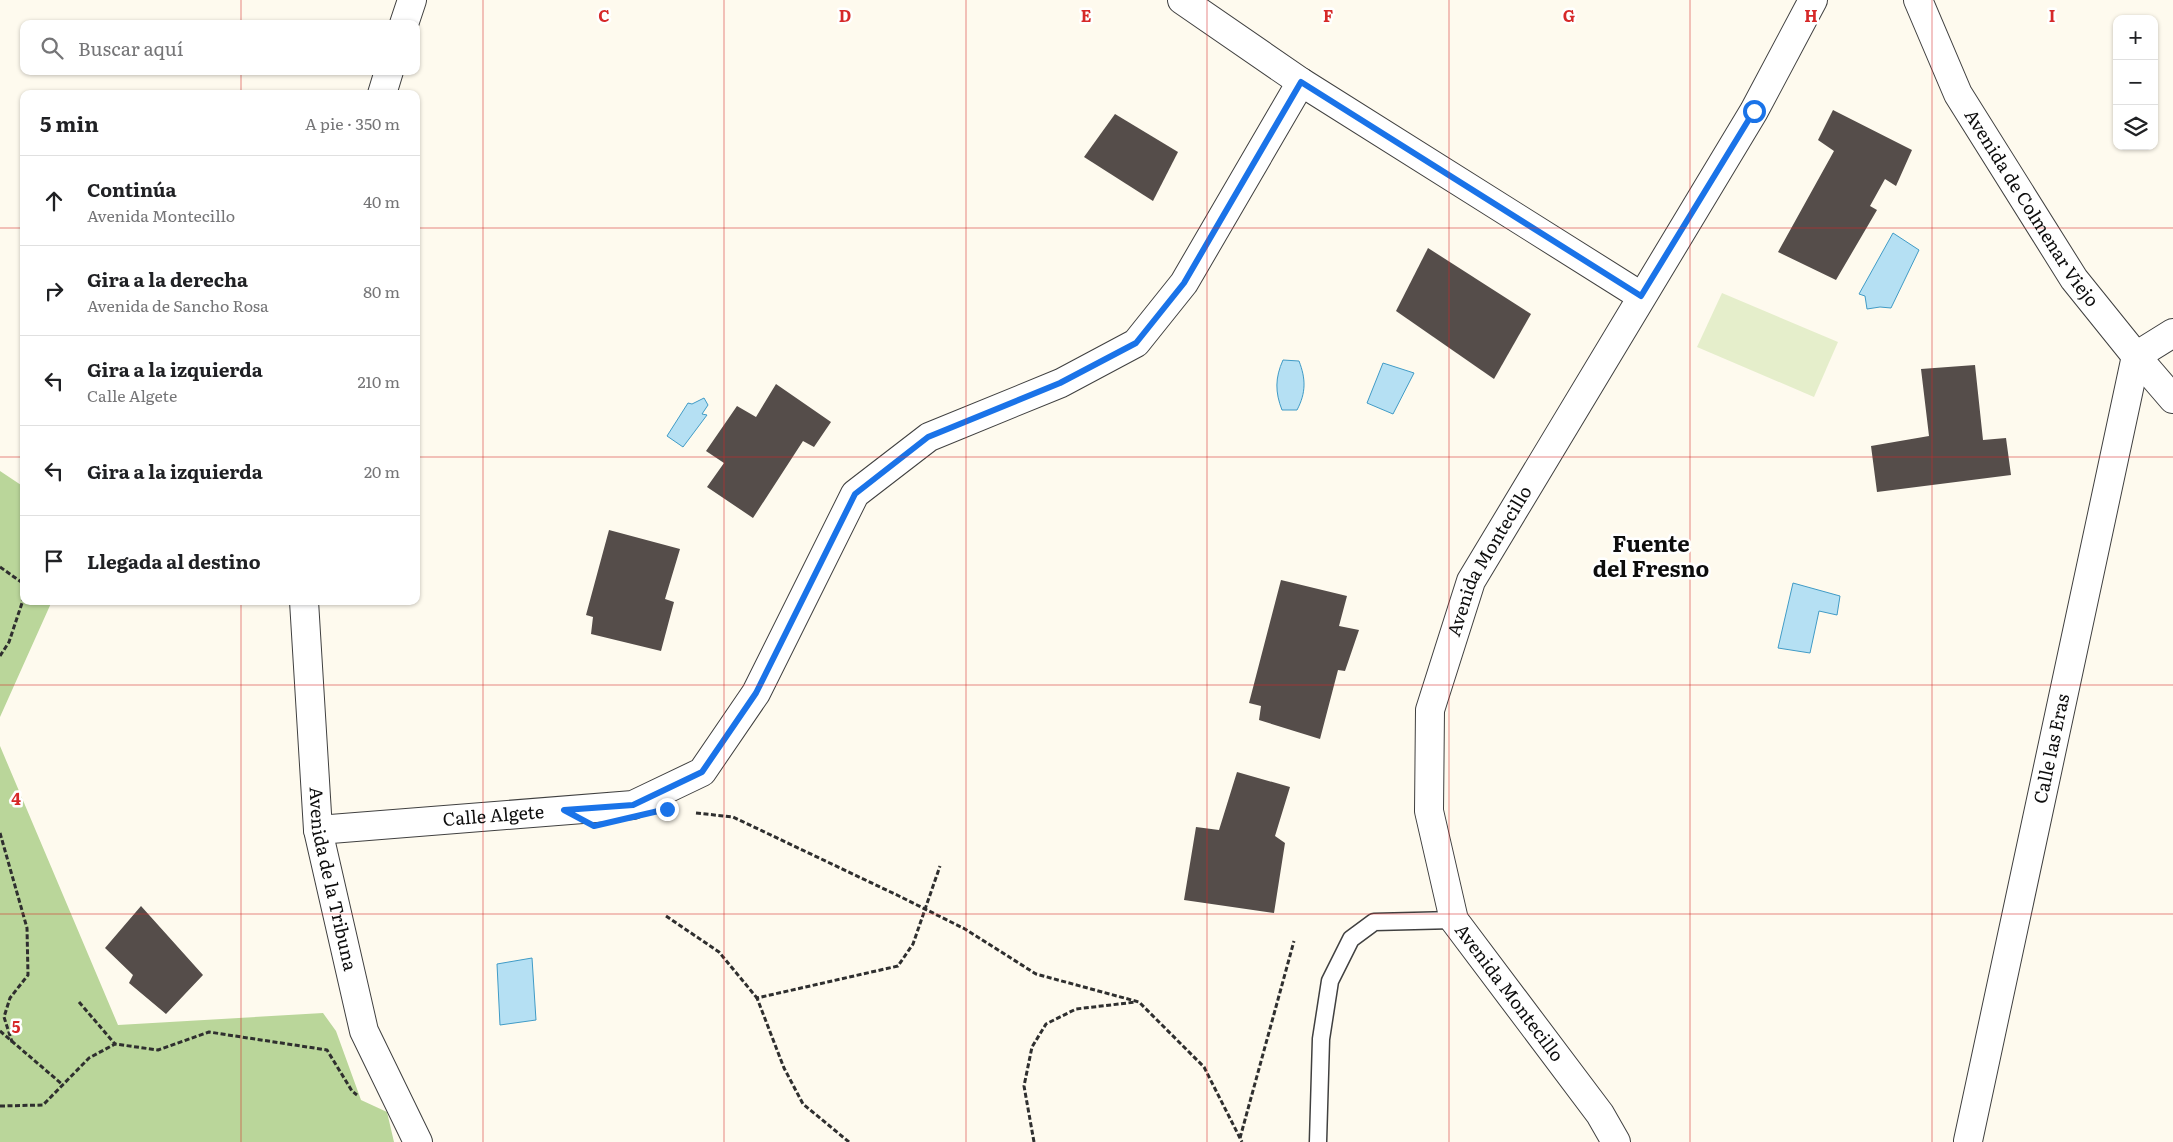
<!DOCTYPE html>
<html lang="es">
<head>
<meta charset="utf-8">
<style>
  body { margin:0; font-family:Literata,serif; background:#f6f6f6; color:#202124 }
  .controls { position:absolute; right:15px; top:15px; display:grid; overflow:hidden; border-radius:10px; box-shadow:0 1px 4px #0004 }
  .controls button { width:45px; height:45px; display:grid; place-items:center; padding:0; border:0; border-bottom:1px solid #e0e0e0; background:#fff; color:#202124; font:25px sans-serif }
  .stop { position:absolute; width:15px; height:15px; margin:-11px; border:4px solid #1a73e8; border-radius:50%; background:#fff }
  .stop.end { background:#1a73e8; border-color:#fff; box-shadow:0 1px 5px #0008 }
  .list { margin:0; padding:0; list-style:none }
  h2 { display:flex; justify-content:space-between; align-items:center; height:65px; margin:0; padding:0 20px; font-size:21px }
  h2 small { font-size:16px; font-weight:400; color:#757577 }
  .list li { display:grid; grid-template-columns:32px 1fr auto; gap:15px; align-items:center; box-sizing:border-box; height:90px; padding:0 20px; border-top:1px solid #e0e0e0 }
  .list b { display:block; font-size:19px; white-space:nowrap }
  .list p { margin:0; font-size:16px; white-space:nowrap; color:#757577 }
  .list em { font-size:16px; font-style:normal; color:#757577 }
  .icon { flex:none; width:28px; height:28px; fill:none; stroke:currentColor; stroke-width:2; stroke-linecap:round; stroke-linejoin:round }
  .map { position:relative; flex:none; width:2173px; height:1142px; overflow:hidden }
  .search { position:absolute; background:#fff; box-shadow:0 1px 4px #0004; left:20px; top:20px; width:400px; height:55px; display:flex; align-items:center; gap:12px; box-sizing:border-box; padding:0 18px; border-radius:10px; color:#757577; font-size:19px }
  .panel { position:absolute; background:#fff; box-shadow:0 1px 4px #0004; left:20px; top:90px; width:400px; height:515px; border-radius:10px }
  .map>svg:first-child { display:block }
</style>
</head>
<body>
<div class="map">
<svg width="2173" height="1142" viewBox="0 0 2173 1142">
  <rect width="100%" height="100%" fill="#fefaee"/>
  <g fill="#bad69a">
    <path d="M0,471L24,487V601H52L0,717Z"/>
    <path d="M0,746L118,1025L323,1013L336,1031L361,1100L387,1112L394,1142H0Z"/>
  </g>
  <path fill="#e5eecb" d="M1722,293L1838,342L1814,397L1697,347Z"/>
  <g fill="#b5e0f3" stroke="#409bc6">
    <path d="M1893,233L1919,250L1891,308L1880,307L1867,309L1865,296L1859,294Z"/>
    <path d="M1283,360L1299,361C1306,379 1306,393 1297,410H1282C1275,392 1275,378 1283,360Z"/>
    <path d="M1383,363L1414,373L1393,414L1367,403Z"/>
    <path d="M704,398L708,405L702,414L707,415L683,447L667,436L688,403L692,404Z"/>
    <path d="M1793,583L1840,596L1837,615L1819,611L1810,653L1778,648Z"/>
    <path d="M532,958L536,1020L500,1025L497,964Z"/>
  </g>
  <g fill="#554d4a">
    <path d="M1833,110L1912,150L1896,186L1885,179L1870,206L1877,210L1836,280L1778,252L1834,151L1818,140Z"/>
    <path d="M1115,114L1178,152L1153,201L1084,157Z"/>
    <path d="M1428,248L1531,314L1494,379L1396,311Z"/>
    <path d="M1975,365L1983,440L2006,438L2011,475L1877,492L1871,446L1929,436L1921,369Z"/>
    <path d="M776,384L831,422L814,447L803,441L753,518L707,487L724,463L706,451L737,406L756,417Z"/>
    <path d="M609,530L680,549L665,599L674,602L661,651L591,634L593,617L586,615Z"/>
    <path d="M1281,580L1347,596L1339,626L1359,630L1345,671L1338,670L1320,739L1259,720L1261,706L1249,703Z"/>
    <path d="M1237,772L1290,787L1275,836L1285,843L1274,913L1184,900L1196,827L1219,830Z"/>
    <path d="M141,906L203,975L166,1014L129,983L133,975L105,948Z"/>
  </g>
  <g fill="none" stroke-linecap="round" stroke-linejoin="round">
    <g stroke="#404040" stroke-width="19">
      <path id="lane" d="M1318,1142L1321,1039L1330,981L1351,939L1374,922L1454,920"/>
    </g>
    <g stroke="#404040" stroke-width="30">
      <g id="street">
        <path d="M1182,0L1301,82L1641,296"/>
        <path id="s1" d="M1918,0L1958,94L2074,279L2136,356L2173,399"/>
        <path d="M404,24L412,0"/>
        <path d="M382,94L389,71"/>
        <path id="s2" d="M304,601L318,830L364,1031L418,1142"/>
        <path id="s3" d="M318,830L633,805L702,772L756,693L855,494L929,437L1061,383L1136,343L1184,283L1301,82"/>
        <path id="s4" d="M1968,1141L2136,356L2173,333"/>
        <path id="s5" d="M1616,1142L1600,1114L1454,920L1429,811L1430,710L1471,581L1754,111L1813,0"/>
      </g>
    </g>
    <g stroke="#2f2f2f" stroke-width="3" stroke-dasharray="5 2.5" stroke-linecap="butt">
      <path d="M0,567L24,584"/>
      <path d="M0,656L9,642L24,597"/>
      <path d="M696,813L733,817L899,896L965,929L1036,974L1139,1002L1204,1067L1242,1142"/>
      <path d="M0,833L27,928L28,975L10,998L4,1017L12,1042"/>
      <path d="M666,916L719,952L757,998"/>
      <path d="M79,1002L115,1044"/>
      <path d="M0,1031L63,1085"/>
      <path d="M0,1106L43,1105L89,1058L115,1044L158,1050L209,1032L327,1050L352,1091L357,1095"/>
      <path d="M1240,1138L1294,941"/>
      <path d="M849,1142L803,1104L784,1068L757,998L898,966L913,944L940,866"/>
      <path d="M1034,1142L1024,1086L1032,1047L1046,1024L1076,1009L1136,1002"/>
    </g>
    <use href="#lane" stroke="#fff" stroke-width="16"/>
    <use href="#street" stroke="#fff" stroke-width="28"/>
  </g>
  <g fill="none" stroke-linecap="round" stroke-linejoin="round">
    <path stroke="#1a73e8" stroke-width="6" d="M667,809L594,826L564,810L633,805L702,772L756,693L855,494L928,437L1060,383L1136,343L1184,283L1301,82L1641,296L1754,111"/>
  </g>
  <path fill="none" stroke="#d62828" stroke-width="1" stroke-opacity="0.55" d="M241,0V24M483,0V1142M724,0V1142M966,0V1142M1207,0V1142M1449,0V1142M1690,0V1142M1932,0V1142M241,71V94M0,228H24M416,228H2173M0,457H24M416,457H2173M241,601V1142M0,685H2173M0,914H2173"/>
  <g text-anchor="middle" stroke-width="5" stroke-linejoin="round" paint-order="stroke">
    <g font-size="18" fill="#0d0d0d" stroke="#fff">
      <text dy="6" stroke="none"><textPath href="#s1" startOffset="238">Avenida de Colmenar Viejo</textPath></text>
      <text dy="6" stroke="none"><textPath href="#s5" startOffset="649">Avenida Montecillo</textPath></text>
      <text dy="6" stroke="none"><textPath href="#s4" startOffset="401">Calle las Eras</textPath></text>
      <text dy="6" stroke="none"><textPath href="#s3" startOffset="176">Calle Algete</textPath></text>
      <text dy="6" stroke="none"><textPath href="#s2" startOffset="280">Avenida de la Tribuna</textPath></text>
      <text transform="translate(1509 993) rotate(53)" y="6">Avenida Montecillo</text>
    </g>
    <g font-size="22" font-weight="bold" fill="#0d0d0d" stroke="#fff">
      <text x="1651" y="552">Fuente<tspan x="1651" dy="25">del Fresno</tspan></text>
    </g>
  </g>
  <g font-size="16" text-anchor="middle" font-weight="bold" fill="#d62828" stroke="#fff" stroke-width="5" stroke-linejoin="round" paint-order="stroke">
    <text x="604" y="22">C</text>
    <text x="845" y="22">D</text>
    <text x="1086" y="22">E</text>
    <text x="1328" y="22">F</text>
    <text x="1569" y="22">G</text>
    <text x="1811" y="22">H</text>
    <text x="2052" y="22">I</text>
    <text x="16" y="805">4</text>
    <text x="16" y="1033">5</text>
  </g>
</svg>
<div class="controls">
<button>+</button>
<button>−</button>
<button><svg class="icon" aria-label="layers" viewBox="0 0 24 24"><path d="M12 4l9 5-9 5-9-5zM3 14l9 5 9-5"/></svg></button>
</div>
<div class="stop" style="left:1754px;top:111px"></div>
<div class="stop end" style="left:667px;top:809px"></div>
<div class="search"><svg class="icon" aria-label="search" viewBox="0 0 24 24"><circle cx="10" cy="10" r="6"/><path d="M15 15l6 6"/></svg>Buscar aquí</div>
<section class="panel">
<h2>5 min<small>A pie · 350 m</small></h2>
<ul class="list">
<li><svg class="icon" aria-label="ahead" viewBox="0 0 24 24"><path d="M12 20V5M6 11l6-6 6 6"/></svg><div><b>Continúa</b><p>Avenida Montecillo</p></div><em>40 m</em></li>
<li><svg class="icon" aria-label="right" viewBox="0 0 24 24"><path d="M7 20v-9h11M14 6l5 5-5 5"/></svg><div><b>Gira a la derecha</b><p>Avenida de Sancho Rosa</p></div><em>80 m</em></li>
<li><svg class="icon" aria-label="left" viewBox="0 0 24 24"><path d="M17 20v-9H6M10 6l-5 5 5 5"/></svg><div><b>Gira a la izquierda</b><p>Calle Algete</p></div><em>210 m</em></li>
<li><svg class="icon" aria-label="left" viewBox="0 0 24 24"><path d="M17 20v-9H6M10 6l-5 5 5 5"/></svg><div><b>Gira a la izquierda</b></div><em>20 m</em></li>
<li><svg class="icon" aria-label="arrive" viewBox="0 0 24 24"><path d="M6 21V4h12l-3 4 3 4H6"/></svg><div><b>Llegada al destino</b></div></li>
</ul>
</section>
</div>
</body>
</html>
